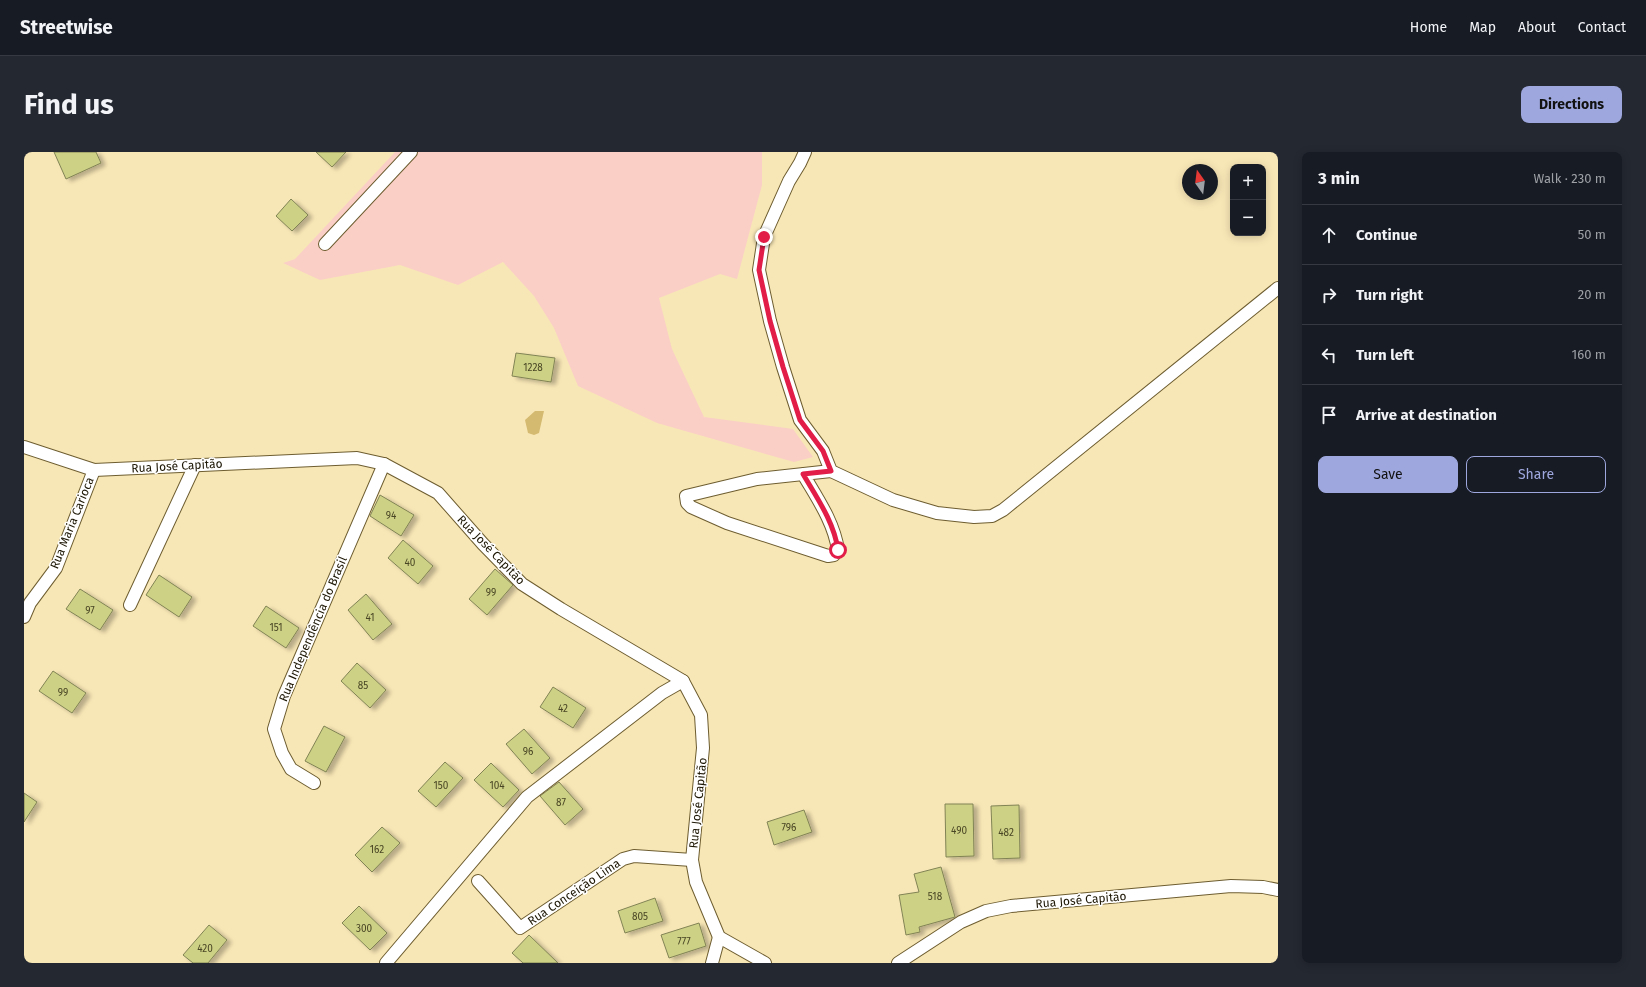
<!DOCTYPE html>
<html lang="en">
<head>
<meta charset="utf-8">
<style>
  body { margin:0; font-family:"Fira Sans",sans-serif; background:#242831; color:#f1f3f6 }
  .controls { position:absolute; right:12px; top:12px; display:grid; overflow:hidden; border-radius:8px; box-shadow:0 2px 10px #0003 }
  .controls button { width:36px; height:36px; display:grid; place-items:center; padding:0; border:0; border-bottom:1px solid #363941; background:#171b24; color:#f1f3f6; font:20px sans-serif }
  .compass { position:absolute; left:1158px; top:12px; width:36px; height:36px; border-radius:50%; background:#171b24; box-shadow:0 2px 10px #0003; rotate:346deg }
  .stop { position:absolute; width:12px; height:12px; margin:-9px; border:3px solid #e11d48; border-radius:50%; background:#fff }
  .stop.end { background:#e11d48; border-color:#fff; box-shadow:0 1px 4px #0008 }
  .list { margin:0; padding:0; list-style:none }
  h2 { display:flex; justify-content:space-between; align-items:center; height:52px; margin:0; padding:0 16px; font-size:17px }
  h2 small { font-size:13px; font-weight:400; color:#9ea1a6 }
  .list li { display:grid; grid-template-columns:26px 1fr auto; gap:12px; align-items:center; box-sizing:border-box; height:60px; padding:0 16px; border-top:1px solid #363941 }
  .list b { display:block; font-size:15px; white-space:nowrap }
  .list em { font-size:13px; font-style:normal; color:#9ea1a6 }
  .actions { display:flex; gap:8px; padding:12px 16px }
  .actions a { flex:1; padding:9px 0; border:1px solid #9fa8de; border-radius:8px; text-align:center; font-size:14px; color:#9fa8de }
  .actions .main { background:#9fa8de; color:#111 }
  .icon { flex:none; width:22px; height:22px; fill:none; stroke:currentColor; stroke-width:2; stroke-linecap:round; stroke-linejoin:round }
  .map { position:relative; flex:none; width:1254px; height:811px; overflow:hidden; border-radius:8px }
  header { display:flex; align-items:center; gap:24px; box-sizing:border-box; height:56px; padding:0 20px; background:#171b24; border-bottom:1px solid #363941 }
  header strong { font-size:19px }
  nav { display:flex; gap:22px; margin-inline-start:auto; font-size:14px }
  .intro { display:flex; align-items:center; justify-content:space-between; box-sizing:border-box; height:96px; padding:0 24px }
  h1 { margin:0; font-size:28px }
  .button { padding:10px 18px; border-radius:8px; background:#9fa8de; color:#111; font-size:14px; font-weight:700 }
  main { display:flex; gap:24px; padding:0 24px }
  aside { flex:1; background:#171b24; border-radius:8px; box-shadow:0 2px 10px #0003 }
  .map>svg:first-child { display:block }
</style>
</head>
<body>
<header>
<strong>Streetwise</strong>
<nav><a>Home</a><a>Map</a><a>About</a><a>Contact</a></nav>
</header>
<div class="intro"><h1>Find us</h1><a class="button">Directions</a></div>
<main>
<div class="map">
<svg width="1254" height="811" viewBox="0 0 1254 811">
  <defs>
    <filter id="shadow"><feDropShadow dx="4.5" dy="2.5" stdDeviation="2" flood-color="#0004"/></filter>
  </defs>
  <rect width="100%" height="100%" fill="#f8e7b6"/>
  <path fill="#facfc6" d="M371,0H738V33L713,127L696,122L635,146L648,197L680,265L769,277L789,305L770,310L633,271L554,234L530,176L510,144L479,110L434,133L376,113L296,128L259,111L271,107Z"/>
  <path fill="#d4ba70" d="M511,259H520L515,281L510,283L504,281L501,268Z"/>
  <g fill="#cdd185" stroke="#818355" filter="url(#shadow)">
    <path d="M30,0H72L77,11L42,27Z"/>
    <path d="M292,0H322L308,15Z"/>
    <path d="M267,47L284,63L268,79L252,64Z"/>
    <path d="M492,201L531,206L527,230L488,224Z"/>
    <path d="M356,343L390,363L377,384L346,364Z"/>
    <path d="M379,388L409,414L394,432L364,406Z"/>
    <path d="M471,417L489,433L463,463L445,447Z"/>
    <path d="M135,423L168,445L155,465L122,443Z"/>
    <path d="M56,437L89,458L76,478L42,457Z"/>
    <path d="M342,442L368,472L349,488L324,458Z"/>
    <path d="M242,454L275,476L262,496L229,474Z"/>
    <path d="M333,511L362,538L346,556L317,529Z"/>
    <path d="M29,519L62,541L48,561L15,539Z"/>
    <path d="M529,535L562,556L549,576L516,555Z"/>
    <path d="M300,574L321,585L302,620L281,609Z"/>
    <path d="M500,577L526,606L508,622L482,592Z"/>
    <path d="M421,610L439,626L412,655L394,639Z"/>
    <path d="M467,611L495,638L479,655L450,628Z"/>
    <path d="M535,630L559,657L541,673L516,644Z"/>
    <path d="M0,641L13,650L0,670Z"/>
    <path d="M921,652H949L950,704L922,705Z"/>
    <path d="M995,653L996,706L969,707L967,654Z"/>
    <path d="M780,658L788,680L750,693L743,670Z"/>
    <path d="M358,675L376,691L348,720L331,703Z"/>
    <path d="M917,715L931,765L895,775L896,780L882,783L875,743L895,740L890,722Z"/>
    <path d="M631,746L639,769L601,781L594,759Z"/>
    <path d="M335,754L363,781L346,798L318,771Z"/>
    <path d="M675,771L682,794L645,806L637,783Z"/>
    <path d="M185,773L203,788L184,811H169L159,803Z"/>
    <path d="M505,783L534,811H499L488,801Z"/>
  </g>
  <g fill="none" stroke-linecap="round" stroke-linejoin="round">
    <g stroke="#6d5d30" stroke-width="14">
      <g id="street">
        <path d="M781,0L776,11L765,29L740,85L735,118L746,169L759,215L776,268L799,299L807,319L869,348L913,361L950,365L968,364L979,358L1254,136"/>
        <path d="M301,92L387,0"/>
        <path d="M0,295L70,318L333,306L360,312L414,341L459,392L498,432L537,457L659,529L677,563L679,596L668,708L672,730L695,785L741,811"/>
        <path d="M779,322C793,346 810,370 814,398L810,403L804,404L703,371L667,355L663,351L662,344L733,327L807,319"/>
        <path d="M106,453L171,313"/>
        <path d="M0,465L6,451L32,416L70,318"/>
        <path d="M290,631L267,617L258,601L250,577L260,544L360,312"/>
        <path d="M454,729L496,776L599,707L610,704L668,708"/>
        <path d="M362,811L503,645L638,541L659,529"/>
        <path d="M688,811L695,785"/>
        <path d="M874,811L937,770L962,759L987,754L1207,734L1239,735L1254,738"/>
      </g>
    </g>
    <use href="#street" stroke="#fff" stroke-width="12"/>
  </g>
  <g fill="none" stroke-linecap="round" stroke-linejoin="round">
    <path stroke="#e11d48" stroke-width="5" d="M740,85L735,118L746,169L759,215L776,268L799,299L807,319L779,322C793,346 810,370 814,398"/>
  </g>
  <g text-anchor="middle" stroke-width="3" stroke-linejoin="round" paint-order="stroke">
    <g font-size="10" fill="#494625">
      <text x="509" y="219">1228</text>
      <text x="367" y="367">94</text>
      <text x="386" y="414">40</text>
      <text x="467" y="444">99</text>
      <text x="66" y="462">97</text>
      <text x="346" y="469">41</text>
      <text x="252" y="479">151</text>
      <text x="339" y="537">85</text>
      <text x="39" y="544">99</text>
      <text x="539" y="560">42</text>
      <text x="504" y="603">96</text>
      <text x="417" y="637">150</text>
      <text x="473" y="637">104</text>
      <text x="537" y="654">87</text>
      <text x="765" y="679">796</text>
      <text x="935" y="682">490</text>
      <text x="982" y="684">482</text>
      <text x="353" y="701">162</text>
      <text x="911" y="748">518</text>
      <text x="616" y="768">805</text>
      <text x="340" y="780">300</text>
      <text x="660" y="793">777</text>
      <text x="181" y="800">420</text>
    </g>
    <g font-size="12" fill="#1d1705" stroke="#fff">
      <text transform="translate(153 314) rotate(-3)" y="4">Rua José Capitão</text>
      <text transform="translate(48 371) rotate(-68)" y="4">Rua Maria Carioca</text>
      <text transform="translate(467 398) rotate(46)" y="4">Rua José Capitão</text>
      <text transform="translate(289 477) rotate(-67)" y="4">Rua Independência do Brasil</text>
      <text transform="translate(674 651) rotate(-84)" y="4">Rua José Capitão</text>
      <text transform="translate(550 740) rotate(-34)" y="4">Rua Conceição Lima</text>
      <text transform="translate(1057 748) rotate(-5)" y="4">Rua José Capitão</text>
    </g>
  </g>
</svg>
<div class="controls">
<button>+</button>
<button>−</button>
</div>
<svg class="compass" viewBox="-18 -18 36 36"><path d="M0-13l5 13h-10z" fill="#e53935"/><path d="M0 13l5-13h-10z" fill="#9ea1a6"/></svg>
<div class="stop" style="left:814px;top:398px"></div>
<div class="stop end" style="left:740px;top:85px"></div>
</div>
<aside>
<h2>3 min<small>Walk · 230 m</small></h2>
<ul class="list">
<li><svg class="icon" aria-label="ahead" viewBox="0 0 24 24"><path d="M12 20V5M6 11l6-6 6 6"/></svg><div><b>Continue</b></div><em>50 m</em></li>
<li><svg class="icon" aria-label="right" viewBox="0 0 24 24"><path d="M7 20v-9h11M14 6l5 5-5 5"/></svg><div><b>Turn right</b></div><em>20 m</em></li>
<li><svg class="icon" aria-label="left" viewBox="0 0 24 24"><path d="M17 20v-9H6M10 6l-5 5 5 5"/></svg><div><b>Turn left</b></div><em>160 m</em></li>
<li><svg class="icon" aria-label="arrive" viewBox="0 0 24 24"><path d="M6 21V4h12l-3 4 3 4H6"/></svg><div><b>Arrive at destination</b></div></li>
</ul>
<div class="actions"><a class="main">Save</a><a>Share</a></div>
</aside>
</main>
</body>
</html>
